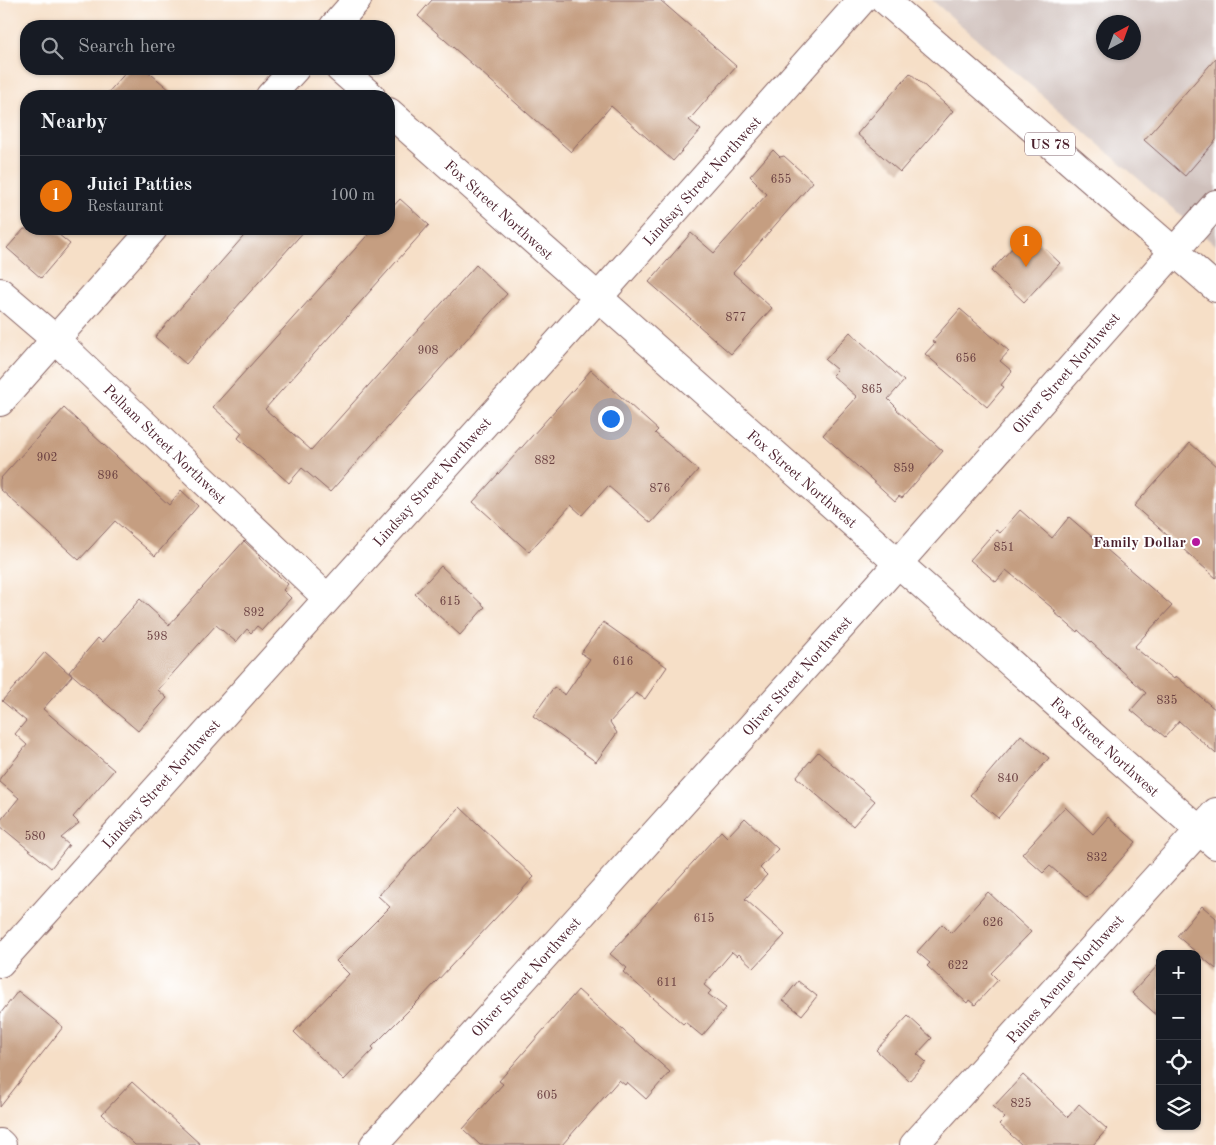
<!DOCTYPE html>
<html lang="en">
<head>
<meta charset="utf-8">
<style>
  body { margin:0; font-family:"Old Standard TT",serif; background:#242831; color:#f1f3f6 }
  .controls { position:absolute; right:15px; bottom:15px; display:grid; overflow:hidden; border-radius:10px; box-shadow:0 1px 4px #0004 }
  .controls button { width:45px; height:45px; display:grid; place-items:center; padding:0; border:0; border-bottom:1px solid #363941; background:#171b24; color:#f1f3f6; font:25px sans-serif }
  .compass { position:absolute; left:1096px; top:15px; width:45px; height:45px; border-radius:50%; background:#171b24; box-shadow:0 1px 4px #0004; rotate:41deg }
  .you { position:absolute; left:610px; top:418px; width:18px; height:18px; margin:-12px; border:4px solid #fff; border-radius:50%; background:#1a73e8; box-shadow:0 0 0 8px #1a73e833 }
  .badge { display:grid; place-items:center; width:32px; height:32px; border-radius:50%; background:#2563eb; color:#fff; font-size:16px; font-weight:700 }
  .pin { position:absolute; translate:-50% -41px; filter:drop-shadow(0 1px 2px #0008) }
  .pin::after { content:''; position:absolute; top:26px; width:18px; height:15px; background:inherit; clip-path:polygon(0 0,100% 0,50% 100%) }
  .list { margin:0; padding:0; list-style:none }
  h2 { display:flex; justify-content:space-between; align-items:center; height:65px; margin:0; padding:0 20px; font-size:21px }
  h2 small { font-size:16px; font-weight:400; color:#9ea1a6 }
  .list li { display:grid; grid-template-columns:32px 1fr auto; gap:15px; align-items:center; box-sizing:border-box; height:80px; padding:0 20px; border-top:1px solid #363941 }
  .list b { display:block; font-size:19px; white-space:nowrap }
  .list p { margin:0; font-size:16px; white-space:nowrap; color:#9ea1a6 }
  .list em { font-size:16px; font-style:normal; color:#9ea1a6 }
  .icon { flex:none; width:28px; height:28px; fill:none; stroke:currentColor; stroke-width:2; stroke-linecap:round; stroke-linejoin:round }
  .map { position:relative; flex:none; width:1216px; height:1145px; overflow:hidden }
  .search { position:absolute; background:#171b24; box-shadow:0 1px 4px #0004; left:20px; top:20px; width:375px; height:55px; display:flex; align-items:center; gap:12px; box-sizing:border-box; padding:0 18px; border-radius:20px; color:#9ea1a6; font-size:19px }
  .panel { position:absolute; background:#171b24; box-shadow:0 1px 4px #0004; left:20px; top:90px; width:375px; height:145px; border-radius:20px }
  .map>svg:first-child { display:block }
</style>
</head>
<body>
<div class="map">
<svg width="1216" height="1145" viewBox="0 0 1216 1145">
  <rect width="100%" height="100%" fill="#fff"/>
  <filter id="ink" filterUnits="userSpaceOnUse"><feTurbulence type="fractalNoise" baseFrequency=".02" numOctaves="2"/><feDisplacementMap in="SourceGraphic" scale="10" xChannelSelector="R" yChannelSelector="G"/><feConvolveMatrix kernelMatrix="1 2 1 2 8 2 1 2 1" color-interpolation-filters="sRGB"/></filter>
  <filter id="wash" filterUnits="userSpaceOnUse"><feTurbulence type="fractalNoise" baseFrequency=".0096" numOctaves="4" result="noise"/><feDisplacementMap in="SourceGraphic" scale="20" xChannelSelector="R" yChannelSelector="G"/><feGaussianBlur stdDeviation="1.12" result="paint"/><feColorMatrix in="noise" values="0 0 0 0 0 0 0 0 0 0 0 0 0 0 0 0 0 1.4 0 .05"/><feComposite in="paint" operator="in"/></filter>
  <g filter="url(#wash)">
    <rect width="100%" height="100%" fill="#f6dfc7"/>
    <path fill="#cfc0bb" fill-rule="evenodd" d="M932,0H1216V246ZM1104,22H1134V52H1104Z"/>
    <g id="blocks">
      <g fill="#c59e81">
        <path d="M432,0H660L736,66L689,120L701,130L673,161L611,106L571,152L418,16Z"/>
        <path d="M1216,58V140L1185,176L1144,140Z"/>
        <path d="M129,69H145L177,96H105Z"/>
        <path d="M910,73L953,111L900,172L857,134Z"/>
        <path d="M773,150L780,157L784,156L813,182L733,273L772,308L731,354L649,282L691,233L714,253L767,194L756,184L757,183L750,176Z"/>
        <path d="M400,199L429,225L265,409L311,450L476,265L507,294L330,492L302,468L289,483L238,438L242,433L213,407L373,229H389V211Z"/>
        <path d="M24,229H52L70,244L41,278L7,248Z"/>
        <path d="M250,229H306L186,364L155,337Z"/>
        <path d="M1027,232L1060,263L1024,302L991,271Z"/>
        <path d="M960,309L1009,351L1000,361L1012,371L1001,385L1004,387L987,407L925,354L935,343L932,341Z"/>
        <path d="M850,332L904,381L888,399L897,408L896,409L943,451L902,498L899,496L895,501L823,435L857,397L832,375L837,370L825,360Z"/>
        <path d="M591,370L658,430L655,433L698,470L651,523L608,486L582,515L571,505L529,552L473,502Z"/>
        <path d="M64,408L169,505L181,490L198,506L155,556L115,521L79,560L0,489V479Z"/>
        <path d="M1190,443L1216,466V578L1134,506Z"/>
        <path d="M1020,510L1052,538L1069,517L1172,606L1134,647L1174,679L1176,676L1216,710V754L1179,721L1165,737L1153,727L1150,726L1131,710L1146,693L1078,630L1077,632L1054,612L1056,611L1006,570L996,582L970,560L996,530L1000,533Z"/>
        <path d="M244,541L260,556L259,558L288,584L283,590L291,598L262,630L257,626L251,633L247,629L236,642L216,625L158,690L167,698L138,731L69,672L98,638L102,642L140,599L169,625Z"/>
        <path d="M441,566L485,607L460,635L415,594Z"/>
        <path d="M603,622L667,667L645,699L636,693L610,722L617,733L596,762L533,716L554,687L565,695L590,659L581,653Z"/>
        <path d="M45,652L72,676L43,709L114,770L73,817L79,823L61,838L69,845L51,868L0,826V821L19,798L0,782V778L27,745L15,734L26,721L2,701Z"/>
        <path d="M1021,735L1049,758L998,818L970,795Z"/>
        <path d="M818,752L875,801L853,826L796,777Z"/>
        <path d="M460,807L534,877L422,997L372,1047L374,1049L344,1080L294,1032L349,974L336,961L390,907L378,896Z"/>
        <path d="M1065,807L1093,834L1108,817L1136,842L1087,898L1050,866L1043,873L1022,854Z"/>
        <path d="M745,818L778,849L760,868L767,875L745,899L785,935L754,968L739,954L737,956L732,952L704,985L711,991L708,994L726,1008L702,1036L685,1022L683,1024L623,972L627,968L610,954L721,831L727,837Z"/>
        <path d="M988,892L1031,932L991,973L998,980L975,1005L969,1000L967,1003L927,966L930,963L917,952L942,924L951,933Z"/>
        <path d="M1202,906L1216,918V969L1177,936Z"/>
        <path d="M1160,963V1018L1132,993Z"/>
        <path d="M798,981L817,996L802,1015L783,1000Z"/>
        <path d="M578,990L670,1072L646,1099L627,1082L625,1085L619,1080L562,1145H480L463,1129L503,1084L499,1081Z"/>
        <path d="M18,991L63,1027L0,1107V1014Z"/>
        <path d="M908,1016L932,1038L917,1054L926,1062L909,1081L876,1050Z"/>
        <path d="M1023,1075L1068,1117L1079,1104L1107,1129L1093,1145H1022L999,1124L1005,1118L993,1107Z"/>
        <path d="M132,1082L201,1145H135L102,1114Z"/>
      </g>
    </g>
  </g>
  <g filter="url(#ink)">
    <use href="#blocks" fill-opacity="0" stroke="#866262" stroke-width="1"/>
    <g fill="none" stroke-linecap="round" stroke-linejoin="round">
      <g stroke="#866262" stroke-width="30">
        <g id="minor">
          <path d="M340,69L371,96"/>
          <path d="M389,112L1216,845"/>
          <path d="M0,292L55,339L327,598"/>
          <path d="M0,963L578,320L862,0"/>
          <path d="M0,1143L2,1145"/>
          <path d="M374,1145L878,586L1216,204"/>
          <path d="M914,1145L1216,812"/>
        </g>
      </g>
      <g stroke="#866262" stroke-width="30">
        <g id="secondary">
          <path d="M334,26L357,0"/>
          <path d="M270,96L295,69"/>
          <path d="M0,402L153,229"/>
        </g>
      </g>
      <g stroke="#866262" stroke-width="30">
        <path id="primary" d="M885,0L1216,288"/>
      </g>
      <use href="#minor" stroke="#fff" stroke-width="28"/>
      <use href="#secondary" stroke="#fff" stroke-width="28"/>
      <use href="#primary" stroke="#fff" stroke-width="28"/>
    </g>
  </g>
  <circle fill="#b5179e" stroke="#fff" stroke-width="2" cx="1196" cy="542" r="5"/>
  <g text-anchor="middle" stroke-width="4" stroke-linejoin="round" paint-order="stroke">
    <g font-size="12" fill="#693f40">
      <text x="781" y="183">655</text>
      <text x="736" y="321">877</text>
      <text x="428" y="354">908</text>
      <text x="966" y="362">656</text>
      <text x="872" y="393">865</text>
      <text x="47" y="461">902</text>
      <text x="545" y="464">882</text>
      <text x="904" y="472">859</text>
      <text x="108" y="479">896</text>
      <text x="660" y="492">876</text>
      <text x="1004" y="551">851</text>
      <text x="450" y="605">615</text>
      <text x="254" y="616">892</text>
      <text x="157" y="640">598</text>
      <text x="623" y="665">616</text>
      <text x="1167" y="704">835</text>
      <text x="1008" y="782">840</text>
      <text x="35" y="840">580</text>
      <text x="1097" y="861">832</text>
      <text x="704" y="922">615</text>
      <text x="993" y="926">626</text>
      <text x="958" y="969">622</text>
      <text x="667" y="986">611</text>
      <text x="547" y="1099">605</text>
      <text x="1021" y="1107">825</text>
    </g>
    <rect fill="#fff" stroke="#80626b" stroke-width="1" x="1025" y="132.5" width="50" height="23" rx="4"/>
    <g font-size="14" font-weight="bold" fill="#4a1f2b">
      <text x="1050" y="149">US 78</text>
    </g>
    <g font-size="15" fill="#4a1f2b" stroke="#fff">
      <text transform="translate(702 181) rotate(-48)" y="5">Lindsay Street Northwest</text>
      <text transform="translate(499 210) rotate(42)" y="5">Fox Street Northwest</text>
      <text transform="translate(1066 373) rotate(-49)" y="5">Oliver Street Northwest</text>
      <text transform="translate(165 444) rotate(44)" y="5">Pelham Street Northwest</text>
      <text transform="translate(802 479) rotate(41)" y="5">Fox Street Northwest</text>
      <text transform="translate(432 482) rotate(-48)" y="5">Lindsay Street Northwest</text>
      <text transform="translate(797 676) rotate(-48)" y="5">Oliver Street Northwest</text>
      <text transform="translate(1105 747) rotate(42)" y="5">Fox Street Northwest</text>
      <text transform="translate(161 784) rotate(-48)" y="5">Lindsay Street Northwest</text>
      <text transform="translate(526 977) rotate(-48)" y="5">Oliver Street Northwest</text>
      <text transform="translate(1065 979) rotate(-48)" y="5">Paines Avenue Northwest</text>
    </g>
    <g font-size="15" font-weight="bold" fill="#4a1f2b" stroke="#fff" text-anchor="end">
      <text x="1186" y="547">Family Dollar</text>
    </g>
  </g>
</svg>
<div class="controls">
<button>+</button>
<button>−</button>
<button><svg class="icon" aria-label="locate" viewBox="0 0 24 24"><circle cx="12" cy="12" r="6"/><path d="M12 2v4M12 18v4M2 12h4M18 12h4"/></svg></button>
<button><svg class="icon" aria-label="layers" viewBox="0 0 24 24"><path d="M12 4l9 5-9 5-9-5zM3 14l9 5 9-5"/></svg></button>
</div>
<svg class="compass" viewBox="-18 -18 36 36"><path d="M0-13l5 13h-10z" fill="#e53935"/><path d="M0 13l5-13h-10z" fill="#9ea1a6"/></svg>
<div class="you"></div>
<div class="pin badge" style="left:1026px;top:267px;background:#e8710a">1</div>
<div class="search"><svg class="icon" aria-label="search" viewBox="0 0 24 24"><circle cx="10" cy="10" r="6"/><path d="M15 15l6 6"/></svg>Search here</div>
<section class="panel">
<h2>Nearby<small></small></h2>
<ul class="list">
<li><span class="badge" style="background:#e8710a">1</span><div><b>Juici Patties</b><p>Restaurant</p></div><em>100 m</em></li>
</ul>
</section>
</div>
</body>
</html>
